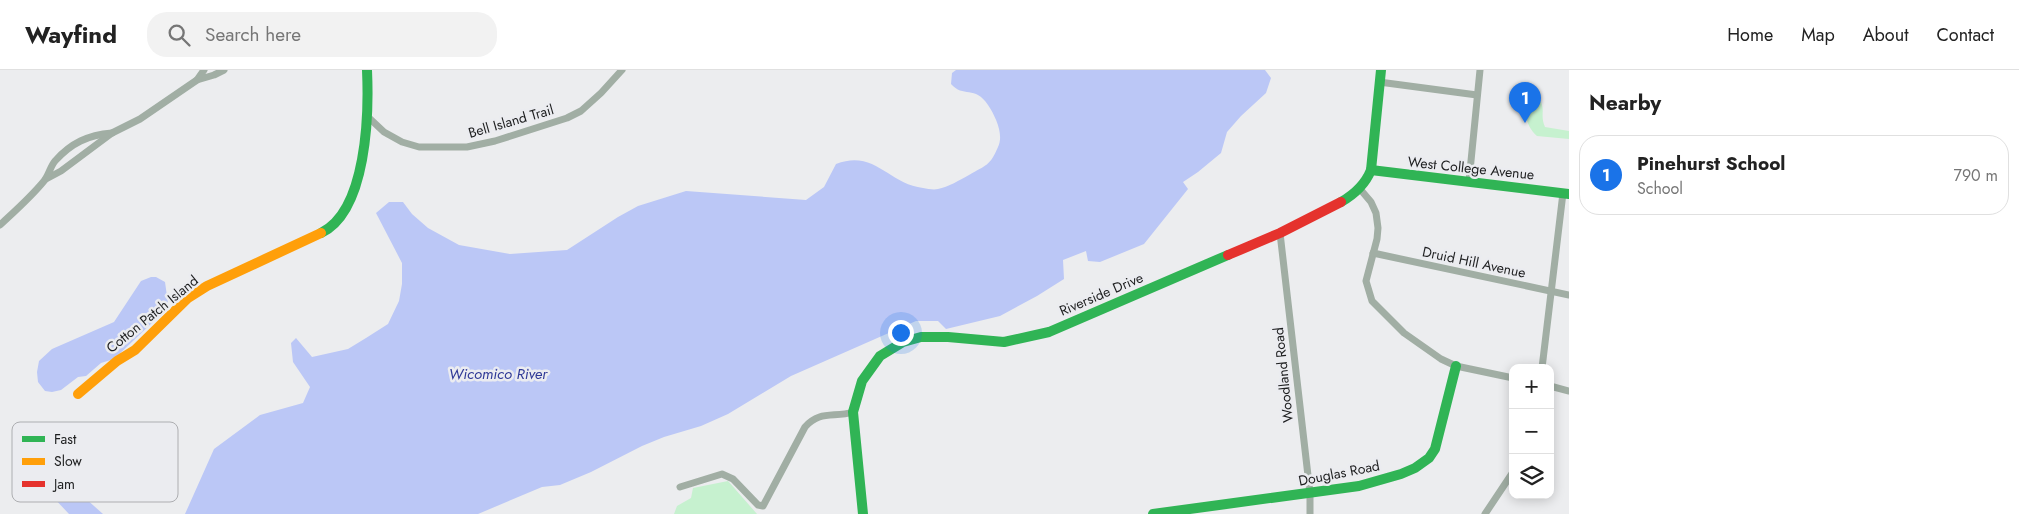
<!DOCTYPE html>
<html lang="en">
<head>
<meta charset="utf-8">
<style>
  body { margin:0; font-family:Jost,sans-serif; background:#f2f2f2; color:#222 }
  .controls { position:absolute; right:15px; bottom:15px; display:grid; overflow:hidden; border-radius:10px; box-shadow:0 2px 12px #0003 }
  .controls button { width:45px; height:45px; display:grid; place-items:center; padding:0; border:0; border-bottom:1px solid #e0e0e0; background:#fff; color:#222; font:25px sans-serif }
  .you { position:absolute; left:900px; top:262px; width:18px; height:18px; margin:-12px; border:4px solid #fff; border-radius:50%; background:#1a73e8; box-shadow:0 0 0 8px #1a73e833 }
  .badge { display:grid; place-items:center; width:32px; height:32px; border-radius:50%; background:#1a73e8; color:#fff; font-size:16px; font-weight:700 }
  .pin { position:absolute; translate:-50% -41px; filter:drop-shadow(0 1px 2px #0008) }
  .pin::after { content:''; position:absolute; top:26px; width:18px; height:15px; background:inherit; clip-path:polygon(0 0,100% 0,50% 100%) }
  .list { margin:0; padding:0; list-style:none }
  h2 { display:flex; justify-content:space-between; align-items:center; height:65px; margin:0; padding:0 20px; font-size:21px }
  h2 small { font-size:16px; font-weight:400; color:#767676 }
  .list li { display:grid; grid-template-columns:32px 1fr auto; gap:15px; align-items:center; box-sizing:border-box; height:80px; margin:0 10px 10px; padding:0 10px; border:1px solid #e0e0e0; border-radius:20px }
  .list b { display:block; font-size:19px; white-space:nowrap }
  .list p { margin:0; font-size:16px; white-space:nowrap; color:#767676 }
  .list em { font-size:16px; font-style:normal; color:#767676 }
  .icon { flex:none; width:28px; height:28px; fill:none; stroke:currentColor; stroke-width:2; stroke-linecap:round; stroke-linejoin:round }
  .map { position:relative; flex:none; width:1569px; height:444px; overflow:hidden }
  header { display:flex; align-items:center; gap:30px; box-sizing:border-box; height:70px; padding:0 25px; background:#fff; border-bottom:1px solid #e0e0e0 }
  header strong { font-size:24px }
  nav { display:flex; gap:28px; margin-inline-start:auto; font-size:18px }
  .search { width:350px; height:45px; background:#f2f2f2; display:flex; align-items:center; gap:12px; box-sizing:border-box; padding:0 18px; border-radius:20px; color:#767676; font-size:19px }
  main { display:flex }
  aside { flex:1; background:#fff }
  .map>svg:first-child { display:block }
</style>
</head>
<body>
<header>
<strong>Wayfind</strong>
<div class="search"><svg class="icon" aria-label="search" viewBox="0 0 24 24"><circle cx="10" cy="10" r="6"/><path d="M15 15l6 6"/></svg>Search here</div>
<nav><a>Home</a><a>Map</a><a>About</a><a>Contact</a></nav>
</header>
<main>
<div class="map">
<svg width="1569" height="444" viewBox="0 0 1569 444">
  <rect width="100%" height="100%" fill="#ecedef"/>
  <g fill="#c6f1cf">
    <path d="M1534,32H1541C1545,42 1540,45 1545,57L1569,61V69L1537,66C1527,57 1521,42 1534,32Z"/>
    <path d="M728,411L757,444H674L677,436L691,428L693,418Z"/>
  </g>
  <g fill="#bbc7f6">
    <path d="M956,0H1265L1271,8L1266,23L1241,46L1227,62L1221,83L1198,102L1183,112L1188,119L1144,174L1100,192L1088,191L1086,181L1063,190L1064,209L1037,226L1000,246L946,259L938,251H916L791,306L728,344L701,356L664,367L642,376L591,402L560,415L542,417L478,444H185L214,379L260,345L303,333L310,317L293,292L291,273L296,268L312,287L348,279L366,268L388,254L399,231L402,214V193L376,143L389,132H403L412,144L428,158L459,175L510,184L567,180L618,147L638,136L686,121L806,130L824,117L836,94C875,79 888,114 923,118C928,119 934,120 938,119C948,117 960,110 969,105C986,95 990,96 998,77C1004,65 996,47 988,35C975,15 963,28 951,14L952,3Z"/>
    <path d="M151,207H156L165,212L168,233L159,241L154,251L114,289L101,293L86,306L78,307L61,320L52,322L45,321L38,312L37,302L39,291L52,279L114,252L141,211Z"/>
    <path d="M38,399L57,403L103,444H69L37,410Z"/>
  </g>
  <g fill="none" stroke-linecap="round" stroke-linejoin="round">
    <g stroke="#a1aea4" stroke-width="7">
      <path d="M197,10L214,5L224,0"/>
      <path d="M1379,12L1477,25"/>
      <path d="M367,46L384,62L402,72L419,77H467L495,71L567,48L581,41L601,23L622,0"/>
      <path d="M46,109L61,101L112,63L140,49L197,10L204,0"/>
      <path d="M1469,111L1480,0"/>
      <path d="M1360,119L1371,132L1376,143L1378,158L1377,169L1366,211L1372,231L1404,263L1441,289L1456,296L1513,308"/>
      <path d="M0,155C15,141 31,127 44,111C49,105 50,97 55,91C71,73 88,65 112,63"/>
      <path d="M1280,163L1310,423V444"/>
      <path d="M1373,183L1569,225"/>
      <path d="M1542,298L1563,123"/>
      <path d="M1550,316L1569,321"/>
      <path d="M680,417L722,404L733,409L758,435L763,436L805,357C820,340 834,348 853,342"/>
      <path d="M1485,444L1513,402"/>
    </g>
    <g stroke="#30b455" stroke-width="10">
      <path d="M1371,100L1569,124"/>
      <path d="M1341,132C1355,124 1365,115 1371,100L1381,0"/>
      <path d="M321,163C367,141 369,44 367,0"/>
      <path d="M863,444L853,342L862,311L880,286L903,272L921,267H948L1004,272L1049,262L1228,185"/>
      <path d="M1153,444L1359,416L1401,404L1415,398L1429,388L1435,379L1456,296"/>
    </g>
    <path stroke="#ff9f0a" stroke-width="10" d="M78,324L117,291L135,280L188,228L207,216L321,163"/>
    <path stroke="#e5322d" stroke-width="10" d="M1228,185L1280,163L1341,132"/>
  </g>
  <g text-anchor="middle" stroke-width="5" stroke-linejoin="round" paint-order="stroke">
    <g font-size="14" fill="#1d1e1f" stroke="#ebecf0">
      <text transform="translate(511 51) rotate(-16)" y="5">Bell Island Trail</text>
      <text transform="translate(1471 98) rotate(6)" y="5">West College Avenue</text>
      <text transform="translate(1474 192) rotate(12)" y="5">Druid Hill Avenue</text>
      <text transform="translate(1101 224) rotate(-23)" y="5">Riverside Drive</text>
      <text transform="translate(152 244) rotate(-39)" y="5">Cotton Patch Island</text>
      <text transform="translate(1283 305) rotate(-96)" y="5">Woodland Road</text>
      <text transform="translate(1339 403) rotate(-11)" y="5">Douglas Road</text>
    </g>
    <g font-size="15" font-style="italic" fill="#303a97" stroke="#ebecf0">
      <text x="498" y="309">Wicomico River</text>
    </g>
  </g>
  <rect x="12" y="352" width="166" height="80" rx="8" fill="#ebecf0" stroke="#adaeb1" stroke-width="1"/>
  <rect x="22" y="366" width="23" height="6" fill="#30b455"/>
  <rect x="22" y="388" width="23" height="7" fill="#ff9f0a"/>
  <rect x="22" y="411" width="23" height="6" fill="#e5322d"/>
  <g font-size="14" fill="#1d1e1f">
    <text x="54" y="374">Fast</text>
    <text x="54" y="396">Slow</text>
    <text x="54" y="419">Jam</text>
  </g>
</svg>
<div class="controls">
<button>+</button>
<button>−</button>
<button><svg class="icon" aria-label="layers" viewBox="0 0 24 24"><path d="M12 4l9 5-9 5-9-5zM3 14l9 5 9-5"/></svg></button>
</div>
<div class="you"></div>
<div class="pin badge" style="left:1525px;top:53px">1</div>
</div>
<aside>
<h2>Nearby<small></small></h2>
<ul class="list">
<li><span class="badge">1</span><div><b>Pinehurst School</b><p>School</p></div><em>790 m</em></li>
</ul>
</aside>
</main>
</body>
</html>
